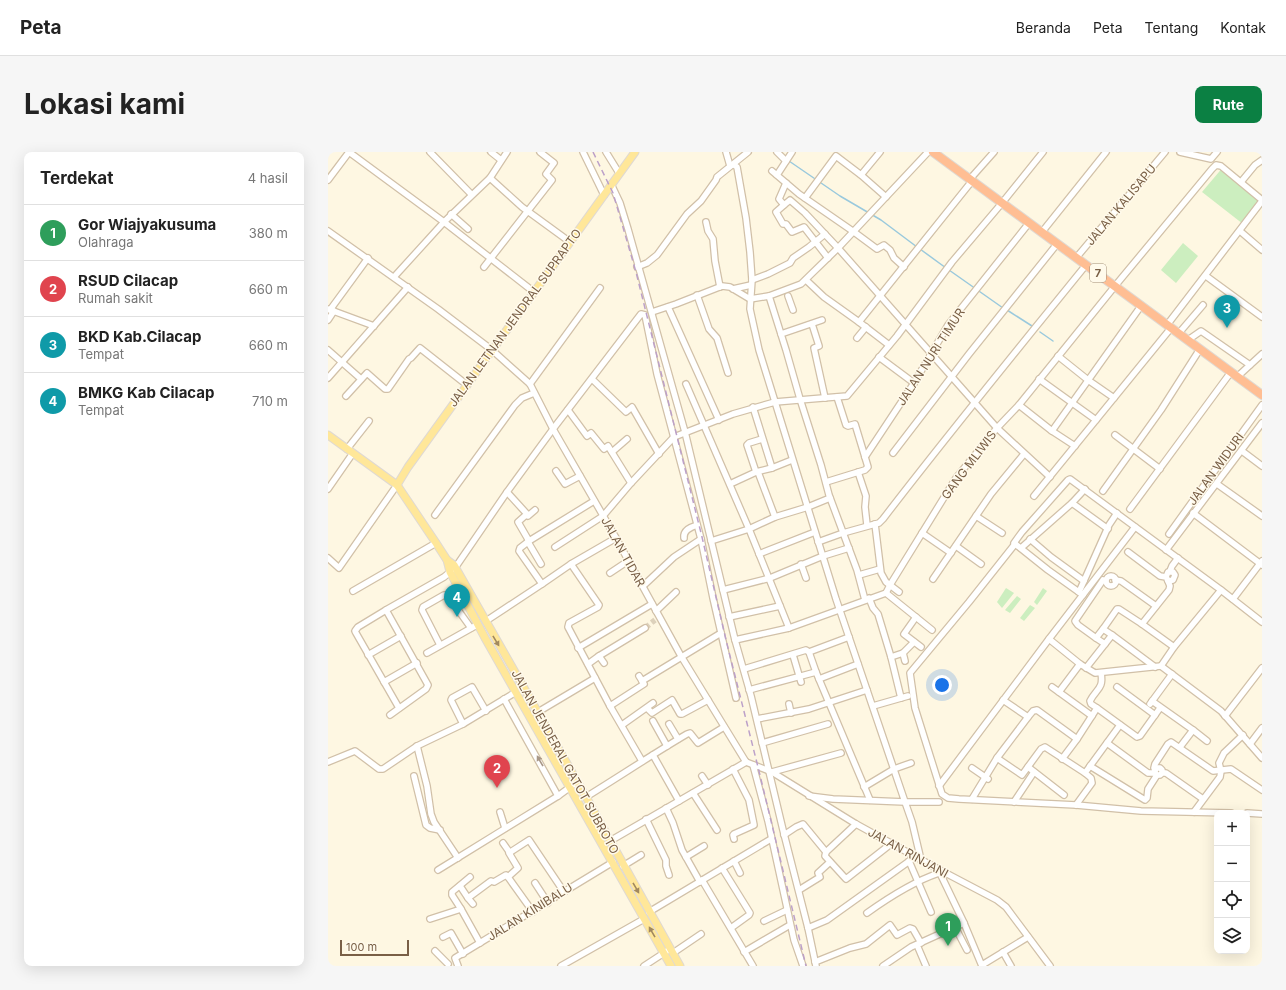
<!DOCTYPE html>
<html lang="id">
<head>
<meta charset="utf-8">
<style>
  body { margin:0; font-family:Inter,sans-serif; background:#f6f6f6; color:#222 }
  .controls { position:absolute; right:12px; bottom:12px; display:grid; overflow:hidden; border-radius:8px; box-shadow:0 4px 16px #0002 }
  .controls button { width:36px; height:36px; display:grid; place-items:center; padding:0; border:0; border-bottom:1px solid #e0e0e0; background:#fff; color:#222; font:20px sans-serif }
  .scale { position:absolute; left:12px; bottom:10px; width:69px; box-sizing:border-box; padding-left:4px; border:2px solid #795f46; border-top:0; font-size:11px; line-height:14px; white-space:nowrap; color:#795f46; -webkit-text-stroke:3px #fffaeb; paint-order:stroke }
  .you { position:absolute; left:614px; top:533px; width:14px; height:14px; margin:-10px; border:3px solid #fff; border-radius:50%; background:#1a73e8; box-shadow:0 0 0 6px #1a73e833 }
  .badge { display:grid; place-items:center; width:26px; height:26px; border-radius:50%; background:#0b8043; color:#fff; font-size:13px; font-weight:700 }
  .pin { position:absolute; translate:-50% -33px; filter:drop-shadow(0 1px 2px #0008) }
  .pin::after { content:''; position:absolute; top:21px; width:14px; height:12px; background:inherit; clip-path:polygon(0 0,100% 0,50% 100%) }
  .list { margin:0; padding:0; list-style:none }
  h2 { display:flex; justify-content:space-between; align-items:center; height:52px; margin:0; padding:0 16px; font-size:17px }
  h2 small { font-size:13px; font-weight:400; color:#767676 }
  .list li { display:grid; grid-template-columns:26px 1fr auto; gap:12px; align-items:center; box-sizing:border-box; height:56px; padding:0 16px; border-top:1px solid #e0e0e0 }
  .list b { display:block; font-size:15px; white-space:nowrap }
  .list p { margin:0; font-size:13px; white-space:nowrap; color:#767676 }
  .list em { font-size:13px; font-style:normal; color:#767676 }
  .icon { flex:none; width:22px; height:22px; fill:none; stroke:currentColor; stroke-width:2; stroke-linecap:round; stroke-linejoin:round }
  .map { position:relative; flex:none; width:934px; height:814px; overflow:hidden; border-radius:8px }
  header { display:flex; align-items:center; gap:24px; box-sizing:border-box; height:56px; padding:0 20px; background:#fff; border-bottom:1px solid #e0e0e0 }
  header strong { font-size:19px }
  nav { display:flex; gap:22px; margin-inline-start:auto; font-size:14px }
  .intro { display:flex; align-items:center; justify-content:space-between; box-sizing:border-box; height:96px; padding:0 24px }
  h1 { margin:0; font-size:28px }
  .button { padding:10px 18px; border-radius:8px; background:#0b8043; color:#fff; font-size:14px; font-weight:700 }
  main { display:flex; gap:24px; padding:0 24px }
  aside { flex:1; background:#fff; border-radius:8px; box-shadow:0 4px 16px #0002 }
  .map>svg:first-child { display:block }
</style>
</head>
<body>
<header>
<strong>Peta</strong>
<nav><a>Beranda</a><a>Peta</a><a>Tentang</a><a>Kontak</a></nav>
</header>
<div class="intro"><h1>Lokasi kami</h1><a class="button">Rute</a></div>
<main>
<aside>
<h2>Terdekat<small>4 hasil</small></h2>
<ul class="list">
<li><span class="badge" style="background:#2e9e5b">1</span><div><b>Gor Wiajyakusuma</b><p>Olahraga</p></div><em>380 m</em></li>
<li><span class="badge" style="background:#e0444e">2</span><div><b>RSUD Cilacap</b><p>Rumah sakit</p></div><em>660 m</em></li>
<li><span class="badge" style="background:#0f9aa8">3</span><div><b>BKD Kab.Cilacap</b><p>Tempat</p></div><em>660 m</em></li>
<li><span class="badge" style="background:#0f9aa8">4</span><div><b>BMKG Kab Cilacap</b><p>Tempat</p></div><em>710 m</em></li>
</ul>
</aside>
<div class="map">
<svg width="934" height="814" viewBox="0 0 934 814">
  <rect width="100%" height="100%" fill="#fef7e2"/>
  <g fill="#cceebf">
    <path d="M896,14L934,45L915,72L874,40Z"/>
    <path d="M855,91L870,104L848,131L833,118Z"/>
    <path d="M678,436L686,441L674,456L669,450Z"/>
    <path d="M715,436L719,439L709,453L706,450Z"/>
    <path d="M689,444L693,447L682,461L677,458Z"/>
    <path d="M702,453L707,456L696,469L692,466Z"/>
  </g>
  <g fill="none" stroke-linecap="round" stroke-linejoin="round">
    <g stroke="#9ac9dd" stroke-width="1.5">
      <path d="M461,9L512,44L553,68L589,95"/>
      <path d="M592,97L618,116"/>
      <path d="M621,118L675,156"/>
      <path d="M679,158L704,174"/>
      <path d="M712,180L725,189"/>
    </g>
    <path stroke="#ddd1bb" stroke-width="5.5" stroke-dasharray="5.5 3" stroke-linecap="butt" d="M317,476L327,468"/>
    <g stroke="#d1c0a8" stroke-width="8">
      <g id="minor">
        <path d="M21,0L116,70L206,140"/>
        <path d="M102,0L143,42"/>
        <path d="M163,0L173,8"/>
        <path d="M255,0L276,43"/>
        <path d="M278,0L291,21"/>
        <path d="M398,0L402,14"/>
        <path d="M449,0L458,9"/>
        <path d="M600,0L510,96L669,276L722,325"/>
        <path d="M852,0L883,7L889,0"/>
        <path d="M406,13L409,15L418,66L422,100L424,128L422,157L431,198L508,447L577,650L505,647L481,644"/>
        <path d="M444,19L471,42L526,80L549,97L556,93L562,98L566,106L576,115"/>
        <path d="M449,23L464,0"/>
        <path d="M533,23L552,0"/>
        <path d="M162,26L194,55L242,90"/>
        <path d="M642,27L666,0"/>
        <path d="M0,28L21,0"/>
        <path d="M913,30L927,13L934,8"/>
        <path d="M458,31L451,47L456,53L462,48L477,61L510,96L473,132L441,144L458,198L472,247L493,313L501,343L529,418L537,448"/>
        <path d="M283,32L292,51L300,77L357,280L407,488L423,544L455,678L480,776L488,814"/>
        <path d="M477,46L508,4L533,23L558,45"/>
        <path d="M456,53L448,60L455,72H458L464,80L476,75L500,106"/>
        <path d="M123,62L140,77"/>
        <path d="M378,70L380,79L385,87L387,109L392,135"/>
        <path d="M0,79L110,157L164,198L202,232L225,277L288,386L353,504L418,610"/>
        <path d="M912,79L934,98"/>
        <path d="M714,80L778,0"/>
        <path d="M748,106L837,0"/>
        <path d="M156,115L224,28L218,22L226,11L212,0"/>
        <path d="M309,115L319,111L329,103L359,62L373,49L388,28L389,25L420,0"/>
        <path d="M878,124L934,165"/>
        <path d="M66,125L116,70L162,26L179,0"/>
        <path d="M424,128L440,122L462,111L465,106L481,95L497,82"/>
        <path d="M478,128L496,145L531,170"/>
        <path d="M405,137L423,133"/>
        <path d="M369,143L381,177L389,186L400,221"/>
        <path d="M460,144L465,158"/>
        <path d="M340,155L391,268"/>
        <path d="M0,157L46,174"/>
        <path d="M2,158L40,106"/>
        <path d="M324,160L348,152L394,134L402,135L422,147L441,144"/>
        <path d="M0,168L6,159"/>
        <path d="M484,172L491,194L486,196L497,246"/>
        <path d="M839,173L934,49"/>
        <path d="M851,181L875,153"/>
        <path d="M453,182L494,168"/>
        <path d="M529,186L538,175"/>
        <path d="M860,188L873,179L922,213"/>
        <path d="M561,193L531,170L644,29"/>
        <path d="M0,198L33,227"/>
        <path d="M730,204L760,228L786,246"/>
        <path d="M551,205L586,231"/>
        <path d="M909,225L934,202"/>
        <path d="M0,226L80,135"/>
        <path d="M264,227L298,260L304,255L331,302"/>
        <path d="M711,227L768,268"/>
        <path d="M202,232L272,136"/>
        <path d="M358,232L421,377L461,476"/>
        <path d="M18,244L39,221L57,237H60L81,207L83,206L92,196L139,233"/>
        <path d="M691,253L724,279L747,294"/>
        <path d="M425,255L444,316"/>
        <path d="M240,258L259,284L263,281L276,297L280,294L303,331"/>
        <path d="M724,279L813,154"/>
        <path d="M787,283L832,317"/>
        <path d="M19,297L41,269"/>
        <path d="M914,299L934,314"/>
        <path d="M284,300L299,287"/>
        <path d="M565,301L641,202L729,92"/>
        <path d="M537,305L586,231L620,173L701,71"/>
        <path d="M228,319L237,332L252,324"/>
        <path d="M428,320L419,293L421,291L434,287"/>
        <path d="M430,320L447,365"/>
        <path d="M530,320L538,344L537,355L539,373"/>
        <path d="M498,330L537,318L540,315L527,272L520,274L518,273L509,245"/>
        <path d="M402,332L428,320L444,316L464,308"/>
        <path d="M889,332L934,364"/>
        <path d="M0,337L25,301"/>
        <path d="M775,339L833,258L872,197"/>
        <path d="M179,340L199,362L190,370L201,389L266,349"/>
        <path d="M706,344L843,176"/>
        <path d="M744,351L757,337"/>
        <path d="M802,357L903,220"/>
        <path d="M865,361L934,413"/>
        <path d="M199,362L200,364L207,358"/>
        <path d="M107,363L187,253L194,246L206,241"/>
        <path d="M648,364L674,381"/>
        <path d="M547,372L553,421L558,430L571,440"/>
        <path d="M594,381L623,401"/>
        <path d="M841,382L934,253"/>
        <path d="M356,386C355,378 363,375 369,373"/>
        <path d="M702,387L723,405L756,429"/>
        <path d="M201,389L192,396L191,399L214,432L243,412L288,386"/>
        <path d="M383,389L421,377L447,365L480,355L502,346"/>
        <path d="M200,390L213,412"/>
        <path d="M490,390L515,381L551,371L555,367C621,281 690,197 758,113"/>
        <path d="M687,392L641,450L582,521L587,556L614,642L620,646L631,647L748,653L813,659L903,661"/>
        <path d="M628,394L653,412"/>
        <path d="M227,395L275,364L303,331L346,285L405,262L447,250L519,244L569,184L624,110L674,51L715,0"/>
        <path d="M693,396L744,351L780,377"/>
        <path d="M838,398L934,271"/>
        <path d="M800,400L832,424L838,425L840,429L845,428L847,423L845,420H840L838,425"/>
        <path d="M431,402L487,380"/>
        <path d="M0,406L11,416L69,333"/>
        <path d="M243,412L271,453L270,455L241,471L240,475L282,554L314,609"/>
        <path d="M473,412L478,426"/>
        <path d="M842,419L844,414L850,406"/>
        <path d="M282,421L300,409"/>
        <path d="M531,423L552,417"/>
        <circle cx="783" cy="429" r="5"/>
        <path d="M605,427L663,342L696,302"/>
        <path d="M787,428L793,429L828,454"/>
        <path d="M315,434L346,405L373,387"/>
        <path d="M395,438L442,426L495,404L521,396"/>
        <path d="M25,439L108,391"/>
        <path d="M751,440L781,373L789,361"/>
        <path d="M558,441L604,478"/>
        <path d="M755,443L720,418L686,391L694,380L740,328L742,327L893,438L934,470"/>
        <path d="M541,446L545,456L550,462L563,505L573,546"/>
        <path d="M905,447L934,409"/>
        <path d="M58,458L30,475L27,479L28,481L71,556"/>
        <path d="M328,459L348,440"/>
        <path d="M401,465L452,454"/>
        <path d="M588,465L576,482L593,495"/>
        <path d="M158,469L214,432"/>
        <path d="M814,472L846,495"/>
        <path d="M775,477L768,486L777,492"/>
        <path d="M784,483L827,515"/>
        <path d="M768,486L750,473L747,469L775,428"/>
        <path d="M721,487L752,512L767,521L833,514L846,495L893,438"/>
        <path d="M407,488L461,476L558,441L562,433L628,326L669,276L691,253L787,134L884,17L888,13L893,14L934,48"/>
        <path d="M112,493L94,458L95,455L116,443L120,444L143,476"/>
        <path d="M250,496L324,452"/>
        <path d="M481,500L488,520L542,648"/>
        <path d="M99,501L147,474"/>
        <path d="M40,503L73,484"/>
        <path d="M465,503L473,530"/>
        <path d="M271,504L317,476"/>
        <path d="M563,505L575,501"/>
        <path d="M577,509L575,501L586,490"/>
        <path d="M260,512L271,504L276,511"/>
        <path d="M833,514L893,559L934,606"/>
        <path d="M758,516L784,483L775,477L789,457H791L814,472L841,438L842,434L840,429"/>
        <path d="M416,517L478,498L481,500L521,485"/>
        <path d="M491,527L530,512"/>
        <path d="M314,529L393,481"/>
        <path d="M56,530L89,511"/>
        <path d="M724,535L764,564"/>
        <path d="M789,535L827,563"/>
        <path d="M421,538L488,520"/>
        <path d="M731,540L752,512"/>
        <path d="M176,547L230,644"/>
        <path d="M824,549L865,578L852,595"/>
        <path d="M461,552L463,561"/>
        <path d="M822,552L844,522"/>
        <path d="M282,554L316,532L311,524"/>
        <path d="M545,554L580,544"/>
        <path d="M319,556L324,561L344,548L352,562H354L380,548"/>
        <path d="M769,556L809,585L812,584L832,556"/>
        <path d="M210,560L267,526"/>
        <path d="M62,563L98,537L100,533L58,458L116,425L127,416L179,340L225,277L313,162L317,163L329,222L373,387L385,446L408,546"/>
        <path d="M897,564L934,516"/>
        <path d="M700,565L705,559L709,558L749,587L769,556L763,552L762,549C768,537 776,537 773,521"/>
        <path d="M429,567L481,557L539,538"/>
        <path d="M325,569L339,594"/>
        <path d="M135,572L123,548L124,546L144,535L158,559"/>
        <path d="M341,572L350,587"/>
        <path d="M294,573L325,551"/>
        <path d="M865,578L879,589"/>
        <path d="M434,591L500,572"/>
        <path d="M779,591L820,621H827"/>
        <path d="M922,592L934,576"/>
        <path d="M89,594L99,634L103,662L106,670L130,706"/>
        <path d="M325,603L351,649"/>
        <path d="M669,606L694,623L713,597L717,595L757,621"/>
        <path d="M734,607L749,587"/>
        <path d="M0,610L27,599L51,617H55L89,594L135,572L188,540"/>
        <path d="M418,610L444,620L528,672L610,717L669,748L678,755L722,814"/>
        <path d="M425,613L440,669L466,788L475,814"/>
        <path d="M762,614L817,648L819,646L820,637L829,623"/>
        <path d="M700,615L736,643"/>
        <path d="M644,616L660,627"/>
        <path d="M405,617L421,648L426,673L406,682L405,683L406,687"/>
        <path d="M827,618L826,616L827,612L840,592L843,590L885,619L903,617L934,638"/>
        <path d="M444,620L513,601"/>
        <path d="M834,621V618L832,616H829L827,618V621L829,623H832L834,621H838L875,647"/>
        <path d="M86,624L98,673L102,676L112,678"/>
        <path d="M374,624L380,633"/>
        <path d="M611,634L721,487L807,375"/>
        <path d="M536,635L566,617L583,611"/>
        <path d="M365,641L389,678"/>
        <path d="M258,645C292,624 325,602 359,582L362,581L370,591L396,575"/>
        <path d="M644,647L669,606L700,565L675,548"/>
        <path d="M686,650L706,620"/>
        <path d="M748,653L764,631L763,626L757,621L792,573"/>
        <path d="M338,656L345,671L354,698L372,730"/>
        <path d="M172,660L177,676"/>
        <path d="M866,660L892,625L893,619L891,611L896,601L915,583"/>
        <path d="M919,661L934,662"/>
        <path d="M318,667L338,708V714L341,723"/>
        <path d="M456,683L468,675L475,672L498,700L497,704L518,727L564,691"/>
        <path d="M282,689L418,610"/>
        <path d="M175,691L182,701"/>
        <path d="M498,700L528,672"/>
        <path d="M358,705L376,694"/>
        <path d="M593,708L584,670L577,650H611"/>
        <path d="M406,709L412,721"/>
        <path d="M581,709L603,760"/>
        <path d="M295,714L313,703"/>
        <path d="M394,716L422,761L421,763L403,776"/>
        <path d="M610,717L636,771L654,814"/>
        <path d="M110,718L230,644L249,630"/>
        <path d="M180,725L205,760"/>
        <path d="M374,728L425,814"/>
        <path d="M207,731L220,751"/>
        <path d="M132,734L140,746L163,729L166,730L178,723L180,725L190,716L181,701L201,688L236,740"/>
        <path d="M471,738L492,725L490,721L502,710"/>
        <path d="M140,746L145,752"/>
        <path d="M133,757L152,791"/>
        <path d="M321,760L443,687"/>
        <path d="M539,761C560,746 587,729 611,721"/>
        <path d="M102,767L133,757L124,743V740L142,725"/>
        <path d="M436,769L459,758"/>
        <path d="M627,775L639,798"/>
        <path d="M480,776L499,768L587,705"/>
        <path d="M115,785L123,781L135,802"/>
        <path d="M589,793L598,814"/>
        <path d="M107,799L120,812"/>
        <path d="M416,800L462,773"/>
        <path d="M675,800L683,814"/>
        <path d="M345,801L373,782"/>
        <path d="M487,810L522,796L538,792L562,773L569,783L582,776L585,777L593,791"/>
        <path d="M654,813L700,785"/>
        <path d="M130,814L127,806L285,710"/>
        <path d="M233,814L316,767"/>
        <path d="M316,814L342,797"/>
        <path d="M555,814L583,795L636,771"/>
      </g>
    </g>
    <g stroke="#dfd9d3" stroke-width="9">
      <g id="major">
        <path d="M0,283L69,333L108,391L119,408L122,420L157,486L343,814"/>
        <path d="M69,333L80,315L307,0"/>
        <path d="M119,408L126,413L258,645L352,814"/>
      </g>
    </g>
    <g stroke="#dfd9d3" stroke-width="10">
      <path id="highway" d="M605,0L934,243"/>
    </g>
    <use href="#minor" stroke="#fff" stroke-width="5.5"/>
    <use href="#major" stroke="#ffe799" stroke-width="7"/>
    <use href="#highway" stroke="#ffbe93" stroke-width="8"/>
    <path stroke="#bca0c9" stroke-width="1.5" stroke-dasharray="6 4" stroke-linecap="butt" d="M265,0L285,41L308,120L374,385L398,488L430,615L478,814"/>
  </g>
  <defs><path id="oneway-solid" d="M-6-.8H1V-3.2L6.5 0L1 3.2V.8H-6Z"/></defs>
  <g fill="#a1885f">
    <use href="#oneway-solid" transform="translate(168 489) rotate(59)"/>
    <use href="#oneway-solid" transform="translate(308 736) rotate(60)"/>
    <use href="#oneway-solid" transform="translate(324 780) rotate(-120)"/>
  </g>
  <use fill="#a89787" href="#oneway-solid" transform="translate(212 609) rotate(-120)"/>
  <g text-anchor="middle" stroke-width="3" stroke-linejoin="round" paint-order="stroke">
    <rect fill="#fffaeb" stroke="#a18e78" stroke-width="1" x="762" y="112" width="16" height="18" rx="3"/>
    <g font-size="11" font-weight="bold" fill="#795f46">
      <text x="770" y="125">7</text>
    </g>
    <g font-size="12" fill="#795f46" stroke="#fffaeb">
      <text transform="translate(793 53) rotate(-50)" y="4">JALAN KALISAPU</text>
      <text transform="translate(187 166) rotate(-54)" y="4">JALAN LETNAN JENDRAL SUPRAPTO</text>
      <text transform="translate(603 205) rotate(-57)" y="4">JALAN NURI TIMUR</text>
      <text transform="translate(641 313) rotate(-53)" y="4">GANG MLIWIS</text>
      <text transform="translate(888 317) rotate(-54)" y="4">JALAN WIDURI</text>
      <text transform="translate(295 400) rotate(61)" y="4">JALAN TIDAR</text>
      <text transform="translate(237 610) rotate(61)" y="4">JALAN JENDERAL GATOT SUBROTO</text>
      <text transform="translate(580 701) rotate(29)" y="4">JALAN RINJANI</text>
      <text transform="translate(202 760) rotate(-32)" y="4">JALAN KINIBALU</text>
    </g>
  </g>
</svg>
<div class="controls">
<button>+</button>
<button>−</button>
<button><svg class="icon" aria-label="locate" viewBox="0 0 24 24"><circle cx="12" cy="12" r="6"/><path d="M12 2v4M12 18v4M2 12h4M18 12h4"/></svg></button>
<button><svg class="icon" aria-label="layers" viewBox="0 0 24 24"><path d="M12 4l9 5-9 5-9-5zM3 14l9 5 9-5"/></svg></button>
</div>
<div class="scale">100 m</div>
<div class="you"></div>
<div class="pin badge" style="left:620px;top:794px;background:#2e9e5b">1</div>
<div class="pin badge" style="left:169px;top:636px;background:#e0444e">2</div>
<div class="pin badge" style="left:899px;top:176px;background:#0f9aa8">3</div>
<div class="pin badge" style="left:129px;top:465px;background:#0f9aa8">4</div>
</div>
</main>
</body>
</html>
